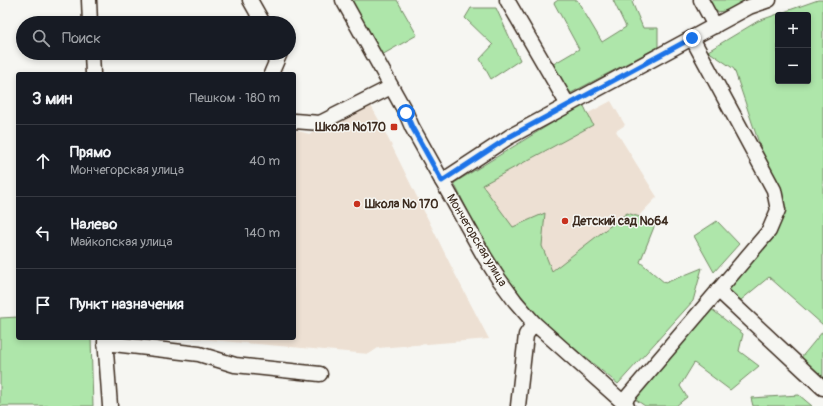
<!DOCTYPE html>
<html lang="ru">
<head>
<meta charset="utf-8">
<style>
  body { margin:0; font-family:Pangolin,sans-serif; background:#242831; color:#f1f3f6 }
  .controls { position:absolute; right:12px; top:12px; display:grid; overflow:hidden; border-radius:4px; box-shadow:0 2px 6px #0003 }
  .controls button { width:36px; height:36px; display:grid; place-items:center; padding:0; border:0; border-bottom:1px solid #363941; background:#171b24; color:#f1f3f6; font:20px sans-serif }
  .stop { position:absolute; width:12px; height:12px; margin:-9px; border:3px solid #1a73e8; border-radius:50%; background:#fff }
  .stop.end { background:#1a73e8; border-color:#fff; box-shadow:0 1px 4px #0008 }
  .list { margin:0; padding:0; list-style:none }
  h2 { display:flex; justify-content:space-between; align-items:center; height:52px; margin:0; padding:0 16px; font-size:17px }
  h2 small { font-size:13px; font-weight:400; color:#9ea1a6 }
  .list li { display:grid; grid-template-columns:26px 1fr auto; gap:12px; align-items:center; box-sizing:border-box; height:72px; padding:0 16px; border-top:1px solid #363941 }
  .list b { display:block; font-size:15px; white-space:nowrap }
  .list p { margin:0; font-size:13px; white-space:nowrap; color:#9ea1a6 }
  .list em { font-size:13px; font-style:normal; color:#9ea1a6 }
  .icon { flex:none; width:22px; height:22px; fill:none; stroke:currentColor; stroke-width:2; stroke-linecap:round; stroke-linejoin:round }
  .map { position:relative; flex:none; width:823px; height:406px; overflow:hidden }
  .search { position:absolute; background:#171b24; box-shadow:0 2px 6px #0003; left:16px; top:16px; width:280px; height:44px; display:flex; align-items:center; gap:10px; box-sizing:border-box; padding:0 14px; border-radius:22px; color:#9ea1a6; font-size:15px }
  .panel { position:absolute; background:#171b24; box-shadow:0 2px 6px #0003; left:16px; top:72px; width:280px; height:268px; border-radius:4px }
  .map>svg:first-child { display:block }
</style>
</head>
<body>
<div class="map">
<svg width="823" height="406" viewBox="0 0 823 406">
  <rect width="100%" height="100%" fill="#f6f6f2"/>
  <filter id="ink" filterUnits="userSpaceOnUse"><feTurbulence type="fractalNoise" baseFrequency=".025" numOctaves="2"/><feDisplacementMap in="SourceGraphic" scale="8" xChannelSelector="R" yChannelSelector="G"/><feConvolveMatrix kernelMatrix="1 2 1 2 8 2 1 2 1" color-interpolation-filters="sRGB"/></filter>
  <g filter="url(#ink)">
    <g fill="#ede0d3">
      <path d="M611,101L625,125L616,131L657,197L558,300L470,176Z"/>
      <path d="M370,104L380,122L455,274L489,339L378,348L369,354L189,338H294V130L310,134Z"/>
    </g>
    <g fill="#aee6aa" stroke="#748864" fill-rule="evenodd">
      <path d="M350,0H397L417,35L380,56Z"/>
      <path d="M558,0H577L602,42L626,27L613,0H634L632,2L643,28H658V47L571,93L550,66L579,49L554,3Z"/>
      <path d="M705,0H754L730,10L711,13Z"/>
      <path d="M818,0H823V325L769,277L741,300L726,291L781,215L767,167L734,69L708,51L758,21ZM778,15H808V81H778Z"/>
      <path d="M471,8H496L520,60L491,79L480,59L493,45L465,18Z"/>
      <path d="M583,104L593,125L482,185L513,227L545,213L542,246L552,271L627,213L656,222L640,262L665,283L702,268L693,301L618,384L541,321L489,254L454,183Z"/>
      <path d="M717,221L739,244L714,272L694,236Z"/>
      <path d="M710,308L743,334L739,351L759,366L730,390L694,363L680,386L687,397L676,406H645L632,397Z"/>
      <path d="M18,317V338H91L93,406H0V318Z"/>
      <path d="M823,331V381L800,359Z"/>
      <path d="M799,395L812,406H753L751,398Z"/>
    </g>
    <g fill="none" stroke-linecap="round" stroke-linejoin="round">
      <g stroke="#3b2a1e" stroke-width="17">
        <g id="minor">
          <path d="M89,0L90,23"/>
          <path d="M250,0L263,23"/>
          <path d="M343,0L406,113L412,127L484,256L498,278L515,301L534,323L627,406"/>
          <path d="M507,0L568,105"/>
          <path d="M701,0L715,26"/>
          <path d="M92,53L93,74"/>
          <path d="M271,74L280,53"/>
          <path d="M294,121L320,123L391,87"/>
          <path d="M442,181L509,137L749,7L769,0"/>
          <path d="M718,290L823,388"/>
          <path d="M105,338L110,406"/>
          <path d="M105,343L199,354L235,365L320,374"/>
          <path d="M623,402L769,231L778,210L774,190L692,38"/>
          <path d="M518,406L526,335L534,323"/>
        </g>
      </g>
      <use href="#minor" stroke="#f6f6f2" stroke-width="14"/>
    </g>
  </g>
  <g fill="none" stroke-linecap="round" stroke-linejoin="round" filter="url(#ink)">
    <path stroke="#1a73e8" stroke-width="5" d="M406,113L412,127L442,181L509,137L692,38"/>
  </g>
  <g fill="#c8321e" stroke="#f6f6f2" stroke-width="1.5">
    <rect x="390" y="123" width="8" height="8" rx="2"/>
    <circle cx="357" cy="204" r="4"/>
    <circle cx="565" cy="221" r="4"/>
  </g>
  <g text-anchor="middle" stroke-width="3" stroke-linejoin="round" paint-order="stroke">
    <g font-size="12" font-weight="bold" fill="#3b2a1e" stroke="#f6f6f2" text-anchor="start">
      <text x="386" y="131" text-anchor="end">Школа №170</text>
      <text x="365" y="208">Школа № 170</text>
      <text x="573" y="225">Детский сад №64</text>
    </g>
    <g font-size="12" fill="#3b2a1e" stroke="#f6f6f2">
      <text transform="translate(477 240) rotate(59)" y="4">Мончегорская улица</text>
    </g>
  </g>
</svg>
<div class="controls">
<button>+</button>
<button>−</button>
</div>
<div class="stop" style="left:406px;top:113px"></div>
<div class="stop end" style="left:692px;top:38px"></div>
<div class="search"><svg class="icon" aria-label="search" viewBox="0 0 24 24"><circle cx="10" cy="10" r="6"/><path d="M15 15l6 6"/></svg>Поиск</div>
<section class="panel">
<h2>3 мин<small>Пешком · 180 m</small></h2>
<ul class="list">
<li><svg class="icon" aria-label="ahead" viewBox="0 0 24 24"><path d="M12 20V5M6 11l6-6 6 6"/></svg><div><b>Прямо</b><p>Мончегорская улица</p></div><em>40 m</em></li>
<li><svg class="icon" aria-label="left" viewBox="0 0 24 24"><path d="M17 20v-9H6M10 6l-5 5 5 5"/></svg><div><b>Налево</b><p>Майкопская улица</p></div><em>140 m</em></li>
<li><svg class="icon" aria-label="arrive" viewBox="0 0 24 24"><path d="M6 21V4h12l-3 4 3 4H6"/></svg><div><b>Пункт назначения</b></div></li>
</ul>
</section>
</div>
</body>
</html>
